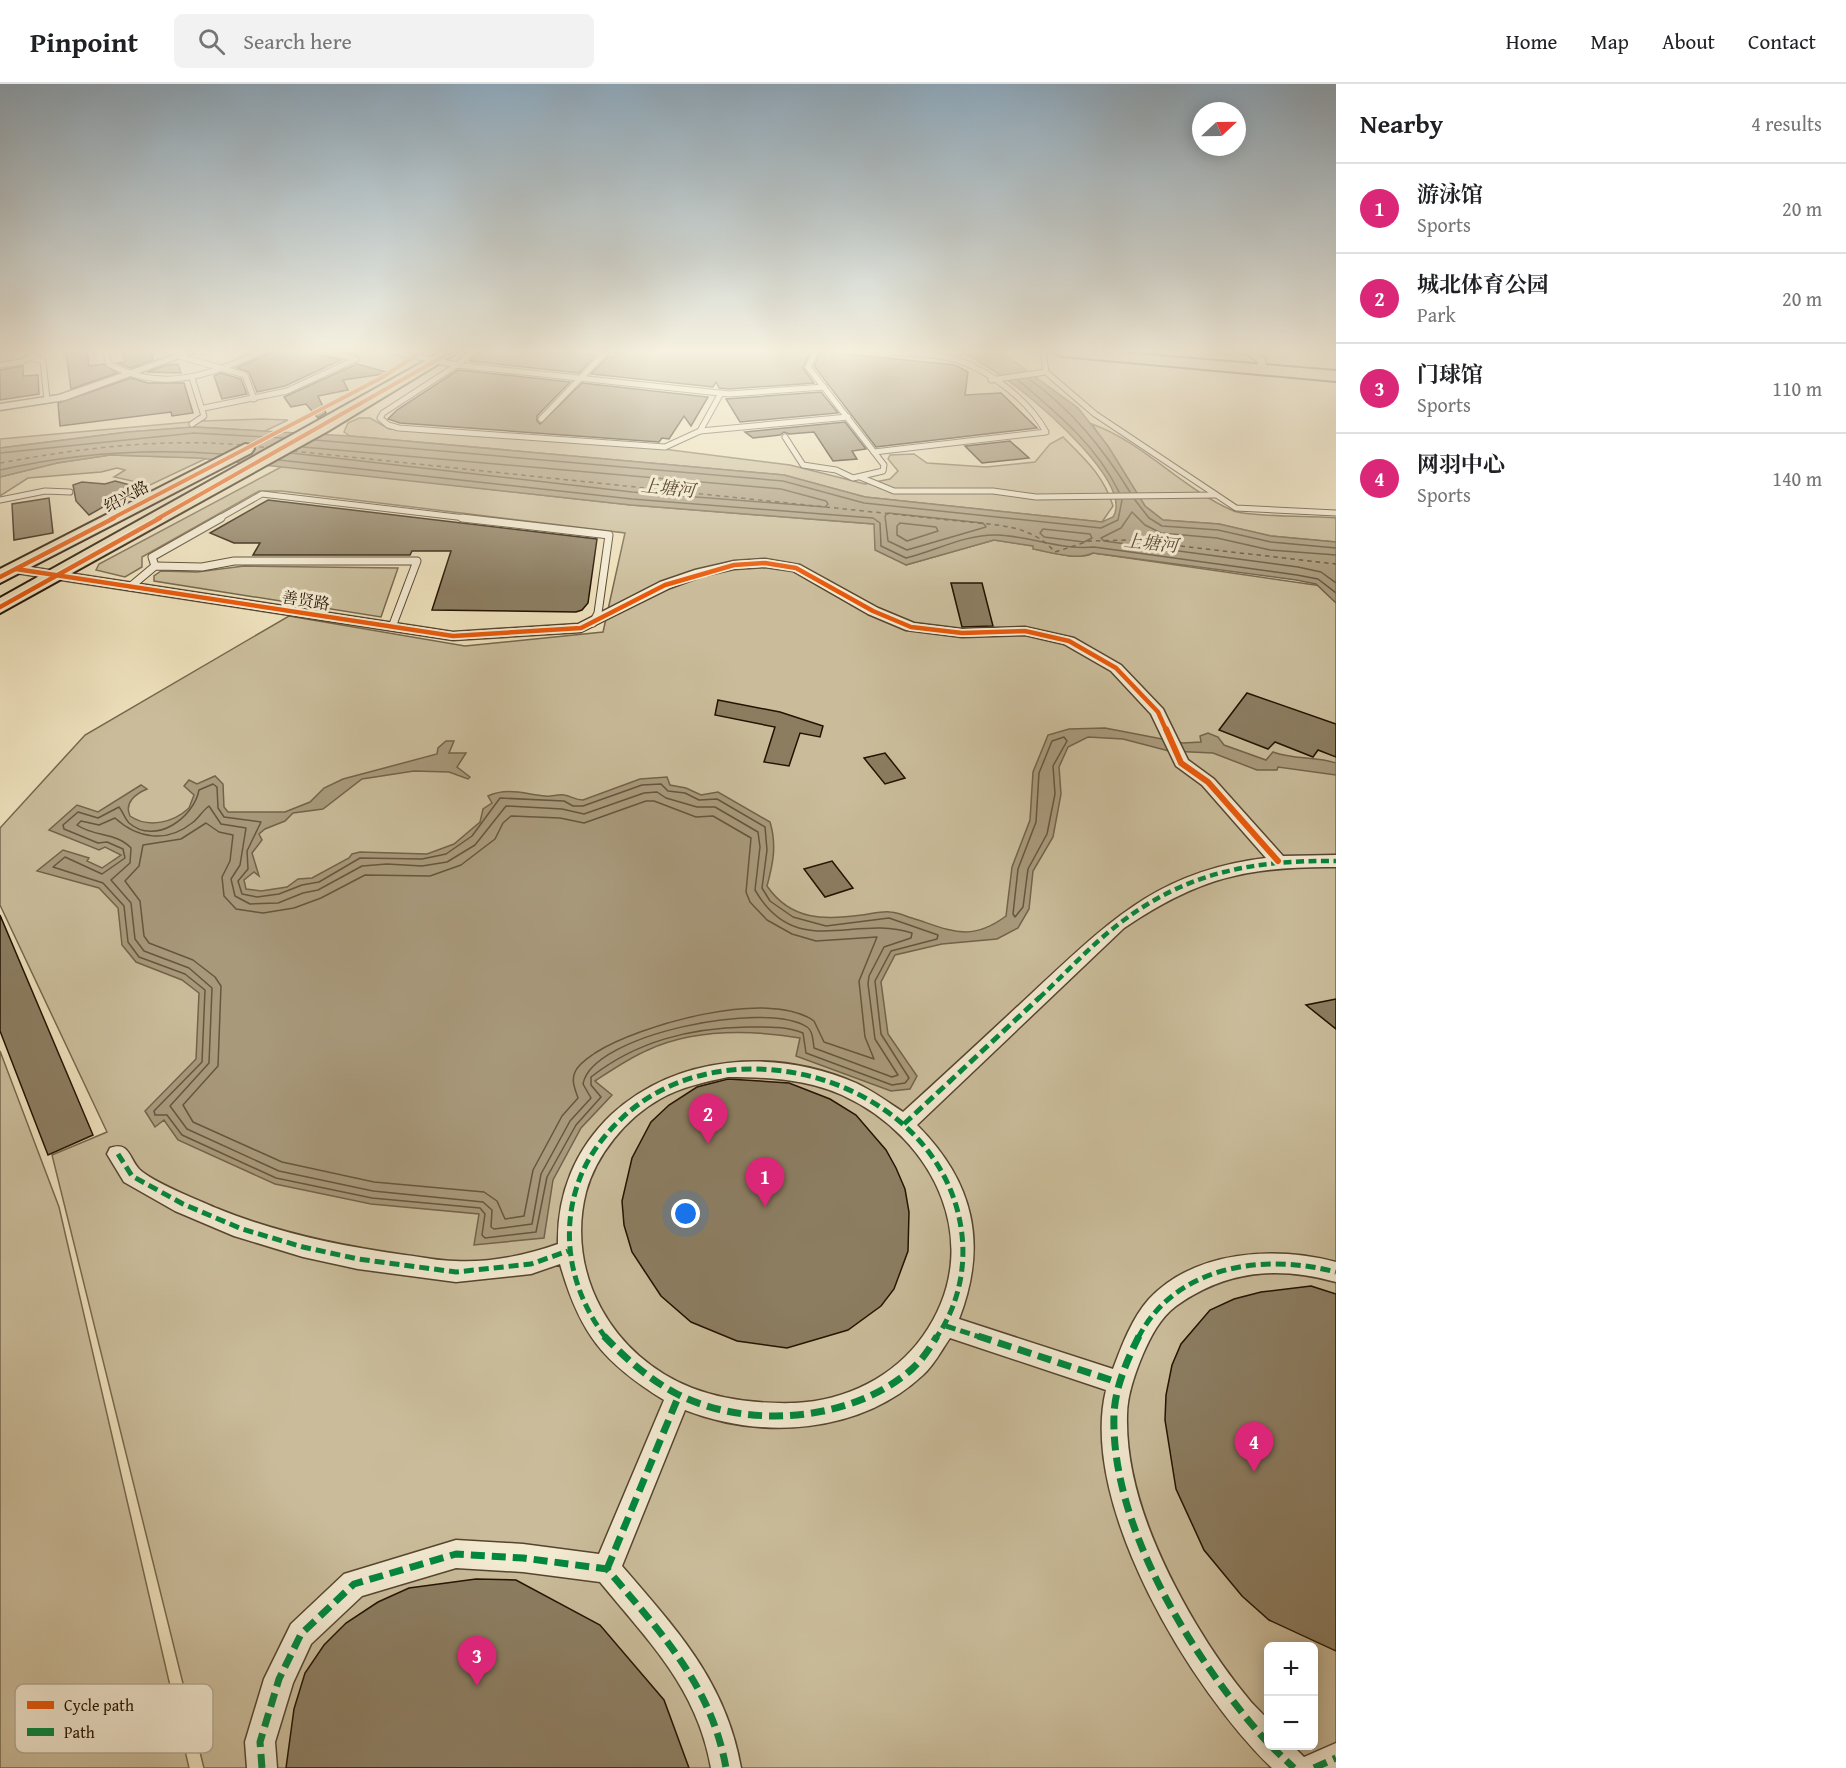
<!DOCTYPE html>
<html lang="en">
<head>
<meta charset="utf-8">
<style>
  body { margin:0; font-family:"Gentium Book Plus","Noto Serif SC",serif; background:#f2f2f2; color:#202124 }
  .controls { position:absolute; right:18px; bottom:18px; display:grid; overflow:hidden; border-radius:9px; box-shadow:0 3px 15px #0003 }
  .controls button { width:54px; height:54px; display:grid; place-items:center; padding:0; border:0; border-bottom:2px solid #e0e0e0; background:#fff; color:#202124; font:30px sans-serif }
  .compass { position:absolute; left:1192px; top:18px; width:54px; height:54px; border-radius:50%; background:#fff; box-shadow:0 3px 15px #0003; rotate:68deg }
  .you { position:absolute; left:686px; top:1130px; width:21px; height:21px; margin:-15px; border:4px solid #fff; border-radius:50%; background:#1a73e8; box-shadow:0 0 0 9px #1a73e833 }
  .badge { display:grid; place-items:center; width:39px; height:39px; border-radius:50%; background:#db2777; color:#fff; font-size:20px; font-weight:700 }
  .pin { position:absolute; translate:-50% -50px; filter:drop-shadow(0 2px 3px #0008) }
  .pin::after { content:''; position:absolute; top:32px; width:21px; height:18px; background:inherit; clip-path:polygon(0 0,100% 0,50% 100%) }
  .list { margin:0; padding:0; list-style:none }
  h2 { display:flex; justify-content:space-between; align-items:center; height:78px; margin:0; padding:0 24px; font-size:26px }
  h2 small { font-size:20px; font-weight:400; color:#757577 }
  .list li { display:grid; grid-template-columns:39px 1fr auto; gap:18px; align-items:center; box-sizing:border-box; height:90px; padding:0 24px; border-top:2px solid #e0e0e0 }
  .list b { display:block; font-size:22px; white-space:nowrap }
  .list p { margin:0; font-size:20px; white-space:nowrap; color:#757577 }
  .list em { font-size:20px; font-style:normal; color:#757577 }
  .icon { flex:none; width:33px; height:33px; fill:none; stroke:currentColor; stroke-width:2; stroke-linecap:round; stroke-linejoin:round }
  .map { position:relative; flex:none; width:1336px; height:1684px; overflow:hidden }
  header { display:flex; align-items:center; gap:36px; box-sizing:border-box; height:84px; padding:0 30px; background:#fff; border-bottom:2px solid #e0e0e0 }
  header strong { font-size:28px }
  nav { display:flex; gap:33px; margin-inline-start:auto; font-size:21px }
  .search { width:420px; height:54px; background:#f2f2f2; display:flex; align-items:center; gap:15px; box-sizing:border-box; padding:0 21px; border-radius:9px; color:#757577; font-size:22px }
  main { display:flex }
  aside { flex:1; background:#fff }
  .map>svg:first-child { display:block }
</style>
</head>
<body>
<header>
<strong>Pinpoint</strong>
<div class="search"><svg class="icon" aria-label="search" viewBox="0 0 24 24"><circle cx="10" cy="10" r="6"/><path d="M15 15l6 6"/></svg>Search here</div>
<nav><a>Home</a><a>Map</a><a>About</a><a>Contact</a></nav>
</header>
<main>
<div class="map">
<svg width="1336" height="1684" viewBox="0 0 1336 1684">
  <rect width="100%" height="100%" fill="#ecdfba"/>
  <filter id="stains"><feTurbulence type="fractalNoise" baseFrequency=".00333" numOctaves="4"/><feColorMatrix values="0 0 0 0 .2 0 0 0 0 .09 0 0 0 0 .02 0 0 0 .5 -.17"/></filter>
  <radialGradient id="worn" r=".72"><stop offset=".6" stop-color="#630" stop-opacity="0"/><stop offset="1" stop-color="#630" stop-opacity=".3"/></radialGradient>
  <g fill="#cabc9a" stroke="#76674d" stroke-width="1.5" fill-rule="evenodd">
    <path d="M359,334H370L389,345L663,365L790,381L865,400L890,395L898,387L888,375L890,371L914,370L927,379L986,383L1035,378L1050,360L1063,353C1085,375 1104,392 1113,422L1102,438L865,413L784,391L350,352L344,348L348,339Z"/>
    <path d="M262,335L288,336L265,347L194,343L128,348L0,364V355L201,337Z"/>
    <path d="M1092,340C1143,358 1184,406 1234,427C1249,433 1315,432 1336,434V458L1271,452L1219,440L1163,436L1145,422Z"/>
    <path d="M110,371L207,374L150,401L114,393L125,386L117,384L101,388L28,394L0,412V393L57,379Z"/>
    <path d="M283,382L631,421L874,440L906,481L994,456L1034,462V465C1050,468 1078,477 1093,469L1336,504V1684H204L52,1071L107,1048L0,821V744L85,651L289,532L465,562L603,548L625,449L281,407H259L142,473V483L125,493L96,486L99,480ZM1268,1562H1314V1662H1268Z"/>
    <path d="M244,482L398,484L381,533L154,497V492L161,487L197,488Z"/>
    <path d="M0,967L59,1123L189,1684H0Z"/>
  </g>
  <g fill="#a8997b" stroke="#73634a" stroke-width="1.5">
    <path d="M963,268H1001L1078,324L1108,362L1145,422L1163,436L1219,440L1271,452L1336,458V519L1316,500L1296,496L1093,469C1078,477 1050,468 1033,465V462L994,456L906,481L875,466L874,440L631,421L199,374L110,371L57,379L0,393V364L128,348L194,343L350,352L784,391L865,413L1102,438L1113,433C1134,400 1041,322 1017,303C1000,290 981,279 963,268Z"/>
    <path d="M1105,644L1183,659L1201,658L1200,652L1208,649L1218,653L1224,661L1266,676L1273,668C1294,676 1316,672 1336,679V691L1278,683L1277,686H1257L1213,669L1169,667L1123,655L1088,653L1068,663L1059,683L1061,710L1053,753L1033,787L1029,825L1018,844L997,855L942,860L895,871L881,898L888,950L917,992L910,1005L891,1007L796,972L800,954C751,946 694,945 648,966C629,974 612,986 595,997L612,1011L581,1044L553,1096L544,1154L474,1161L479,1130L371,1120L275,1100L178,1056L164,1036L155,1043L145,1027L196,975L199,909L182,896L136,878L122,861L118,824L99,804L37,787L63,766L89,774L87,777L102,784L121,771L105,763L99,766L49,746L77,721L98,728L141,701L147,705C135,710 124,719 130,732C149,745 174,738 189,724L194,711L184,702L189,696L197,700L215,692L223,700L224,723L228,728H285L310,718L324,704L343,695L437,670L438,664L446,657H454L449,669H466L457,683L470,693L468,695L449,688L414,687L362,695L323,725L293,729L285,737L265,745L259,750L262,756L252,769L259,792L254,788L244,796L246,805L261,807L287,803L298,795L312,794L349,774L352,770L360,768L427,770L454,760L480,738L483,725L492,719L488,712C507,703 525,710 545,712C551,713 558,710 564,711C571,712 575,716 583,716L640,695L667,693L670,701L686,704L701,711L718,708L770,738C777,761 773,780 767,802C791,837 825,836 862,831C871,830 881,827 890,828C897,828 905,832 912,834C950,846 970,859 1006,832L1012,783L1030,736L1033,688L1048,651L1069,645Z"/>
  </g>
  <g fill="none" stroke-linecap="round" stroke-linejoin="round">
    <g stroke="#66563e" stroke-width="1.5">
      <path d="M1029,295C1072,326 1102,363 1130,408"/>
      <path d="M1018,296C1057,329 1096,361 1119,408"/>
      <path d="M315,356L783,397L864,419L1101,444L1118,436L1122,416"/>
      <path d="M0,369L194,349L283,354"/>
      <path d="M291,369L632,408L825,423L828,420L826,417L781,405L303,363"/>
      <path d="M279,376L632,415L873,434L880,439L881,462L906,474C935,467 966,450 997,451C1030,452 1060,466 1094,463L1297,491L1318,495L1336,509"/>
      <path d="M0,386C74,369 146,364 222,370"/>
      <path d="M1135,416L1149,434L1162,442L1218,446L1271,458L1336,464"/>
      <path d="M888,429L983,439L986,443L907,466L888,457L885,432Z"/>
      <path d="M900,439L936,443L938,447L907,457L897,451V442Z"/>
      <path d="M1043,445L1090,450L1092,454L1084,458L1044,453L1040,449Z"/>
      <path d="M1336,471L1270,466L1217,454L1161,449L1145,441L1132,428L1121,444L1101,454L1104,457L1298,483L1321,488L1336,499"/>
      <path d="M1064,653L1067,657L1053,682L1055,710L1047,750L1028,785L1023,823L1015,833L1013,830L1018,785L1036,738L1039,689L1052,657Z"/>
      <path d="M213,700L217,703L218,724L224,733L261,738L247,767L248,785L238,797L242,810L257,813L279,810L302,801L319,798L360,774L422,775L446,770L472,752L500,714L564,717L573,722H583L642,701L661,700L668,707L685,709L699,716L717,715L765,743L767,766L762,804L770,817L793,833L826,842L889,834L938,851L937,855L891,867L875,897L881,950L909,994L905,999L892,1001L806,969L803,949C785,942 766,943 748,943C690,944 637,957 591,993V1001L601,1013L576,1041L547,1093L536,1148L485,1154L482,1151L485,1130L480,1124L372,1114L276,1094L182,1051L167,1031H155L154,1027L202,978L205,906L185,890L139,873L128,858L124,822L103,799L53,783L65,773L102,790L125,774L123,765L107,758L98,759L64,745L63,741L78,728L98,734L119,723C123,728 125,735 129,739C156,762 194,733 199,706Z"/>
      <path d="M657,708L666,714L697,723H715L758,748L760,763L755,806C796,877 854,830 912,849L911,854L884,863L869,892L868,900L875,955L898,991L892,993L814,964C813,957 813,947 807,943C767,916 592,950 583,1000L591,1014L570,1037L541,1090L532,1140L494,1145L491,1143L492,1126L483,1118L373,1107L279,1087L187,1045L170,1022L209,979L212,904L189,884L144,867L135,855L131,819L111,796L130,779L131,764C116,748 94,753 77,741L81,737L99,741L115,734C138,755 167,759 192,739C199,734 202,727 209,722L221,740L246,744L240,781L231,795L235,812L250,820L278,819L303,809L318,806L362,782L387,780L422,782L447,778L475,761L506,722L562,725L584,730L644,709Z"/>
      <path d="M646,717H654L696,733L713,732L751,754L746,808L750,818L767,836L792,850L816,857L877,853L859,897L865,953L874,975L824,958L814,937C769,904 639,941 595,969C588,974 579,979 575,988C571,997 575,1005 578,1014L562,1032L533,1086L524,1132L505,1135L497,1117L484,1108L374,1098L282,1078L193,1038L183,1021L218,982L221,902L215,893L193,876L149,859L144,852L140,817L125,797L139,782L143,761L181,755L206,739L219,748L233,751L230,777L222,793L224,812L236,825L263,829L294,824L321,814L365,791L430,792L461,781L495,755L503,739L511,732L560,734L584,739Z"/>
    </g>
    <g stroke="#5f4f37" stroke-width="1.5" stroke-dasharray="4.5 4" stroke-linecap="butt">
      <path d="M251,362L270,364"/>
      <path d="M293,367L997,441C1020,444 1039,450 1055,468L1089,457L1128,456L1336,480"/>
      <path d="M0,379C81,364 161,354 243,361"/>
    </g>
  </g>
  <g fill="#8c7d61" stroke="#231200" stroke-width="1.5">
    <path d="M66,268H87L89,282L104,280L117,289L71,305Z"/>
    <path d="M123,268H151L153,276L130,284L118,279L125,278Z"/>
    <path d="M272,268H307L341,276L285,302L257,308L249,288L237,284Z"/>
    <path d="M480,268H564L596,271L579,289L470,277Z"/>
    <path d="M618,268H810L803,284L814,299L729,305L719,304L716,298L713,303L591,290L608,273H613Z"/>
    <path d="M826,268L955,281L968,288L965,311L1001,309L1037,344L876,363L814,282L820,269Z"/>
    <path d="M178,280L181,289L147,288L167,281Z"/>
    <path d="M357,280L390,289L343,296L348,306L318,312L326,329L318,334L306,320L291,323L284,313Z"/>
    <path d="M23,282V292L38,291L39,310L0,316V286Z"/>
    <path d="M458,286L570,298L537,332V337L540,340L582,299L708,313L691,342L684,332L669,355L662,354L659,358L400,339L388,335L397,326Z"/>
    <path d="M221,289L241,295L247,310L222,315L214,292Z"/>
    <path d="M131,294L148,299H184L193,329L172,332L171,328L60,342L58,319Z"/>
    <path d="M821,308L838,329L740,338L726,315Z"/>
    <path d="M845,338L866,365L852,367L857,375L833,377L814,348L789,350L784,348L780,351L753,354L745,348Z"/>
    <path d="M1010,357L1029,374L982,379L965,362Z"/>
    <path d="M115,397L138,403L89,431L76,417L73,401L82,398L105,400Z"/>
    <path d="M49,414L53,449L14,456L12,420Z"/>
    <path d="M268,416L597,455L588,519L582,526L576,528L432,526L451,467H412L410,471H253L260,459H234L210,449Z"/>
    <path d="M951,499H982L993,542L962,543Z"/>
    <path d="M1247,609L1336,640V673L1318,666L1313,673L1275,658L1268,665L1219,646Z"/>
    <path d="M718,616L780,628L823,642L820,653L800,649L789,682L764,678L775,643L715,631Z"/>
    <path d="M885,669L905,694L885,700L864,674Z"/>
    <path d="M832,777L853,804L825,813L804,785Z"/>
    <path d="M0,831L93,1051L48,1071L0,947Z"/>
    <path d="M1336,915V945L1306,921Z"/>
    <path d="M728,995L789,999L830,1015L856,1031L886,1066L896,1084L905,1105L909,1128L908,1167L894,1205L881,1222L848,1246L787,1264L737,1257L691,1238L661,1212L632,1168L624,1141L622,1117L632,1074L651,1038L669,1021L697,1003Z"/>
    <path d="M1311,1202L1336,1210V1567L1269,1536L1242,1512L1204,1466L1176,1405L1165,1336L1166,1311L1172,1281L1181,1260L1210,1226L1234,1215L1261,1208Z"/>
    <path d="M476,1495L516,1496L600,1541L664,1616L689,1684H286L294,1625L305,1589L324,1561L346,1539L378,1518L409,1504Z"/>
  </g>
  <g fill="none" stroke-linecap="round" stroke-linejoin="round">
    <g stroke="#55452e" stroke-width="7">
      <g id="service-far1">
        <path d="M106,268L109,280C164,310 209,290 263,268"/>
        <path d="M327,268L356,275"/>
        <path d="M395,268L457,281L729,310L824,303"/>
        <path d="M472,268L457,281L383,329L380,334L388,341L399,344L665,363L700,347L721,309"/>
        <path d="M815,268L808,283L874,368L1046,348C1029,317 991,287 957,276C936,269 913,270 892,268"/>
        <path d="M1043,268L1046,288L1095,330L1236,424L1336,429"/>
        <path d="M178,272L245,291L254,315"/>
        <path d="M29,273L43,277L47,316"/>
        <path d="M0,281L21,278L41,268"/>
        <path d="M192,294L204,332L192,340"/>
        <path d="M991,296L1046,288"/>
        <path d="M204,324L287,307L356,275"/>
        <path d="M541,335L606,268"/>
        <path d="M700,347L848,333"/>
        <path d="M785,353L803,381L836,386L853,394L883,387L884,381L874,368"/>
        <path d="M860,393L894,407H993L1036,413L1216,411"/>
        <path d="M0,416L45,407L70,408"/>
        <path d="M218,435L262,410L474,435"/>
      </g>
    </g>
    <g stroke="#55452e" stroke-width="9">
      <g id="service">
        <path d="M462,434L609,451L598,529L593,539"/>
        <path d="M155,482L152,473L221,434"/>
        <path d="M130,503L155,482L202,483L234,477H417L392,543"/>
      </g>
    </g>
    <g stroke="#55452e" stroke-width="3">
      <g id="minor">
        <path d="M183,268H196L65,316L0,326V320L59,311Z"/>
        <path d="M1243,268H1254L1265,274L1267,289H1261L1257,277Z"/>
        <path d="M765,475L800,481L878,524L914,539L962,545L1025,543L1074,554L1121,581L1163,625L1188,676L1214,695L1283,772L1336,771V783C1247,782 1198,794 1124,844L917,1041C974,1098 988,1160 959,1235L1113,1285C1122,1261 1132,1234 1149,1215C1195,1166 1275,1162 1336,1178V1198C1277,1182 1227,1186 1176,1222C1160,1234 1151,1252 1143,1270C1135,1289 1127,1311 1127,1331C1125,1404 1160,1479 1196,1540C1212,1567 1231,1594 1251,1618C1256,1624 1267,1632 1268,1639C1270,1646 1268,1655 1268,1662H1293L1304,1673L1336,1659V1684H1272C1192,1607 1078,1421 1106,1306L950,1254C941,1267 934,1281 923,1291C860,1350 762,1356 685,1326L622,1482C677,1546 726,1598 741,1684H711C697,1604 649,1558 600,1498L523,1488L456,1484L362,1512L311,1560L293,1599L275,1658L277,1684H247L245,1658L264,1595L291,1540L344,1490L456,1456L523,1460L599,1470L664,1316C603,1278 580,1250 560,1180L531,1190L456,1198L358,1185L303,1173L234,1152L175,1127L124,1098L107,1070L110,1064C129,1057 129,1074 139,1085C152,1098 198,1116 216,1124C277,1149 340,1162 405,1171C422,1173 439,1177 455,1177C489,1179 527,1171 558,1160C557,1110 575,1065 612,1030C678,970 776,964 856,999C873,1007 888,1018 903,1028C946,989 988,950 1031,910C1107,840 1156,787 1266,774L1202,701L1176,682L1151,630L1111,587L1064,560L1025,551L962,553L906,546L868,530L793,487L765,483L734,485L703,492L670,504L581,548L453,556L16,489L10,485L16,481L453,548L578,540L660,498L695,486L734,477ZM728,993C766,993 807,995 842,1011C936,1054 987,1162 923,1252C894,1293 845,1317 795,1319C761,1320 723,1316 692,1304C613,1273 565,1190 586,1108C596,1071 626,1034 660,1015C681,1003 705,998 728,993Z"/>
      </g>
    </g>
    <g stroke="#231200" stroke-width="4">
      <g id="primary">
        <path d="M441,268H458L328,347L0,529V514Z"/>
        <path d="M1055,268H1110L1336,287V297L1062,272Z"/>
        <path d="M245,360L251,361L254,365L251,369L0,499V485Z"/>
      </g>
    </g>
    <use href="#service-far1" stroke="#f3ead2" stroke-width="5"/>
    <use href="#service" stroke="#f3ead2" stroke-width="7"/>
    <use href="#minor" fill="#f3ead2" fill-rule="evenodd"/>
    <use href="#primary" fill="#ecdfba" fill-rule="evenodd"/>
    <path stroke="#00873e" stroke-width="4.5" stroke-dasharray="8 4.5" stroke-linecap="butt" d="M1039,914C1065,890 1091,861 1120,839C1187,788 1253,776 1336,777"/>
    <g stroke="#00873e" stroke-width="5" stroke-dasharray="10 5" stroke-linecap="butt">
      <path d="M904,1040L1040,913"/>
      <path d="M118,1070L132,1092L183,1120L242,1145L303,1163L358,1175L456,1188L531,1180L568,1167"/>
      <path d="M946,1242L983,1254"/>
      <path d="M606,1254C574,1212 561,1160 575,1109C583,1079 600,1055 622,1034C730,932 945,998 962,1151C966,1187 957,1224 936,1254"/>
      <path d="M1138,1254C1175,1181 1264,1169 1336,1188"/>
    </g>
    <g stroke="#00873e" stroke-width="7" stroke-dasharray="14 7" stroke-linecap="butt">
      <path d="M604,1252C627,1276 650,1296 679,1311C750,1346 853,1337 912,1285C922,1276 930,1264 937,1252"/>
      <path d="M978,1252L1120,1299"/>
      <path d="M1139,1252C1127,1276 1115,1304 1114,1330C1110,1444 1195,1578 1268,1659"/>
      <path d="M607,1485L679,1311"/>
      <path d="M1271,1662L1294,1684"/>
      <path d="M262,1684L260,1658L279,1595L301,1550L354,1500L456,1470L523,1474L607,1485C660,1548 711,1600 726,1684"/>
      <path d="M1314,1684L1336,1674"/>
    </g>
    <g stroke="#f3ead2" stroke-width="6">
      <g id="cycleway-far2">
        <path d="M111,435L381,294L421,268"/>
        <path d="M157,435L451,268"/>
      </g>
    </g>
    <g stroke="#f3ead2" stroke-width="8">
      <g id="cycleway-far1">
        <path d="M16,485L453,552L581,544L665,501L734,481L765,479L796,484L873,527L911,543L962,549L1025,547L1069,557L1116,584L1158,628L1166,646"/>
        <path d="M0,493L114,434"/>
        <path d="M0,523L160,434"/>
      </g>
    </g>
    <g stroke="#f3ead2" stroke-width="10">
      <path id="cycleway" d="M1166,645L1181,679L1208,698L1278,777"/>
    </g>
    <use href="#cycleway-far2" stroke="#e8590c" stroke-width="4"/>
    <use href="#cycleway-far1" stroke="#e8590c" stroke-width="4.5"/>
    <use href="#cycleway" stroke="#e8590c" stroke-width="6"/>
  </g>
  <linearGradient id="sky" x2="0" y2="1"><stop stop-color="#8ea9bc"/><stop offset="0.53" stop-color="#f6f1e0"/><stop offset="1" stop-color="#f6f1e0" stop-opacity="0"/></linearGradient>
  <rect width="1336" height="504" fill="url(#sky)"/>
  <g text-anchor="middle" stroke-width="6" stroke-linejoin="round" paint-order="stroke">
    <g font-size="16" fill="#231200" stroke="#f3ead2">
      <text transform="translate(126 412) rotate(-28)" y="6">绍兴路</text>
      <text transform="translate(306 516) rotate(9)" y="6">善贤路</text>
    </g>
    <g font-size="18" font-style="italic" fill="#5f4f37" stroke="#f3ead2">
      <text transform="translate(668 404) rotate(6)" y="6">上塘河</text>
      <text transform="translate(1151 459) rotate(6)" y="6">上塘河</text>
    </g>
  </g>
  <rect x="15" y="1600" width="198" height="69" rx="9" fill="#f3ead2" stroke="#b5a993" stroke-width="1.5"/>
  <rect x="27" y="1617" width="27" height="8" fill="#e8590c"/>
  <rect x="27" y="1644" width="27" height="8" fill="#00873e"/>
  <g font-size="16" fill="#231200">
    <text x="64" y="1627">Cycle path</text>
    <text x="64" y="1654">Path</text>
  </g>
  <rect width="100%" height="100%" filter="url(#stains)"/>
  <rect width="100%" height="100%" fill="url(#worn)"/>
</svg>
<div class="controls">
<button>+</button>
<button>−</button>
</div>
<svg class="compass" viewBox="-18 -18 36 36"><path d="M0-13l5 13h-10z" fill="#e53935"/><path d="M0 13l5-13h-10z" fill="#757577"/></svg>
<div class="you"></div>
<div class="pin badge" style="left:765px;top:1123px">1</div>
<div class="pin badge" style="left:708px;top:1060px">2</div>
<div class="pin badge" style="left:477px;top:1602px">3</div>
<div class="pin badge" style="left:1254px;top:1388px">4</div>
</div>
<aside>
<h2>Nearby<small>4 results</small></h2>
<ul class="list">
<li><span class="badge">1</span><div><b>游泳馆</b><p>Sports</p></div><em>20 m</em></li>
<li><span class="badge">2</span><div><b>城北体育公园</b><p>Park</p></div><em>20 m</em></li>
<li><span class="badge">3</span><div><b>门球馆</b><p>Sports</p></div><em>110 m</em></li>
<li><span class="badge">4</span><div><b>网羽中心</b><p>Sports</p></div><em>140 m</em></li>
</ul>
</aside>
</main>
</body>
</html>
